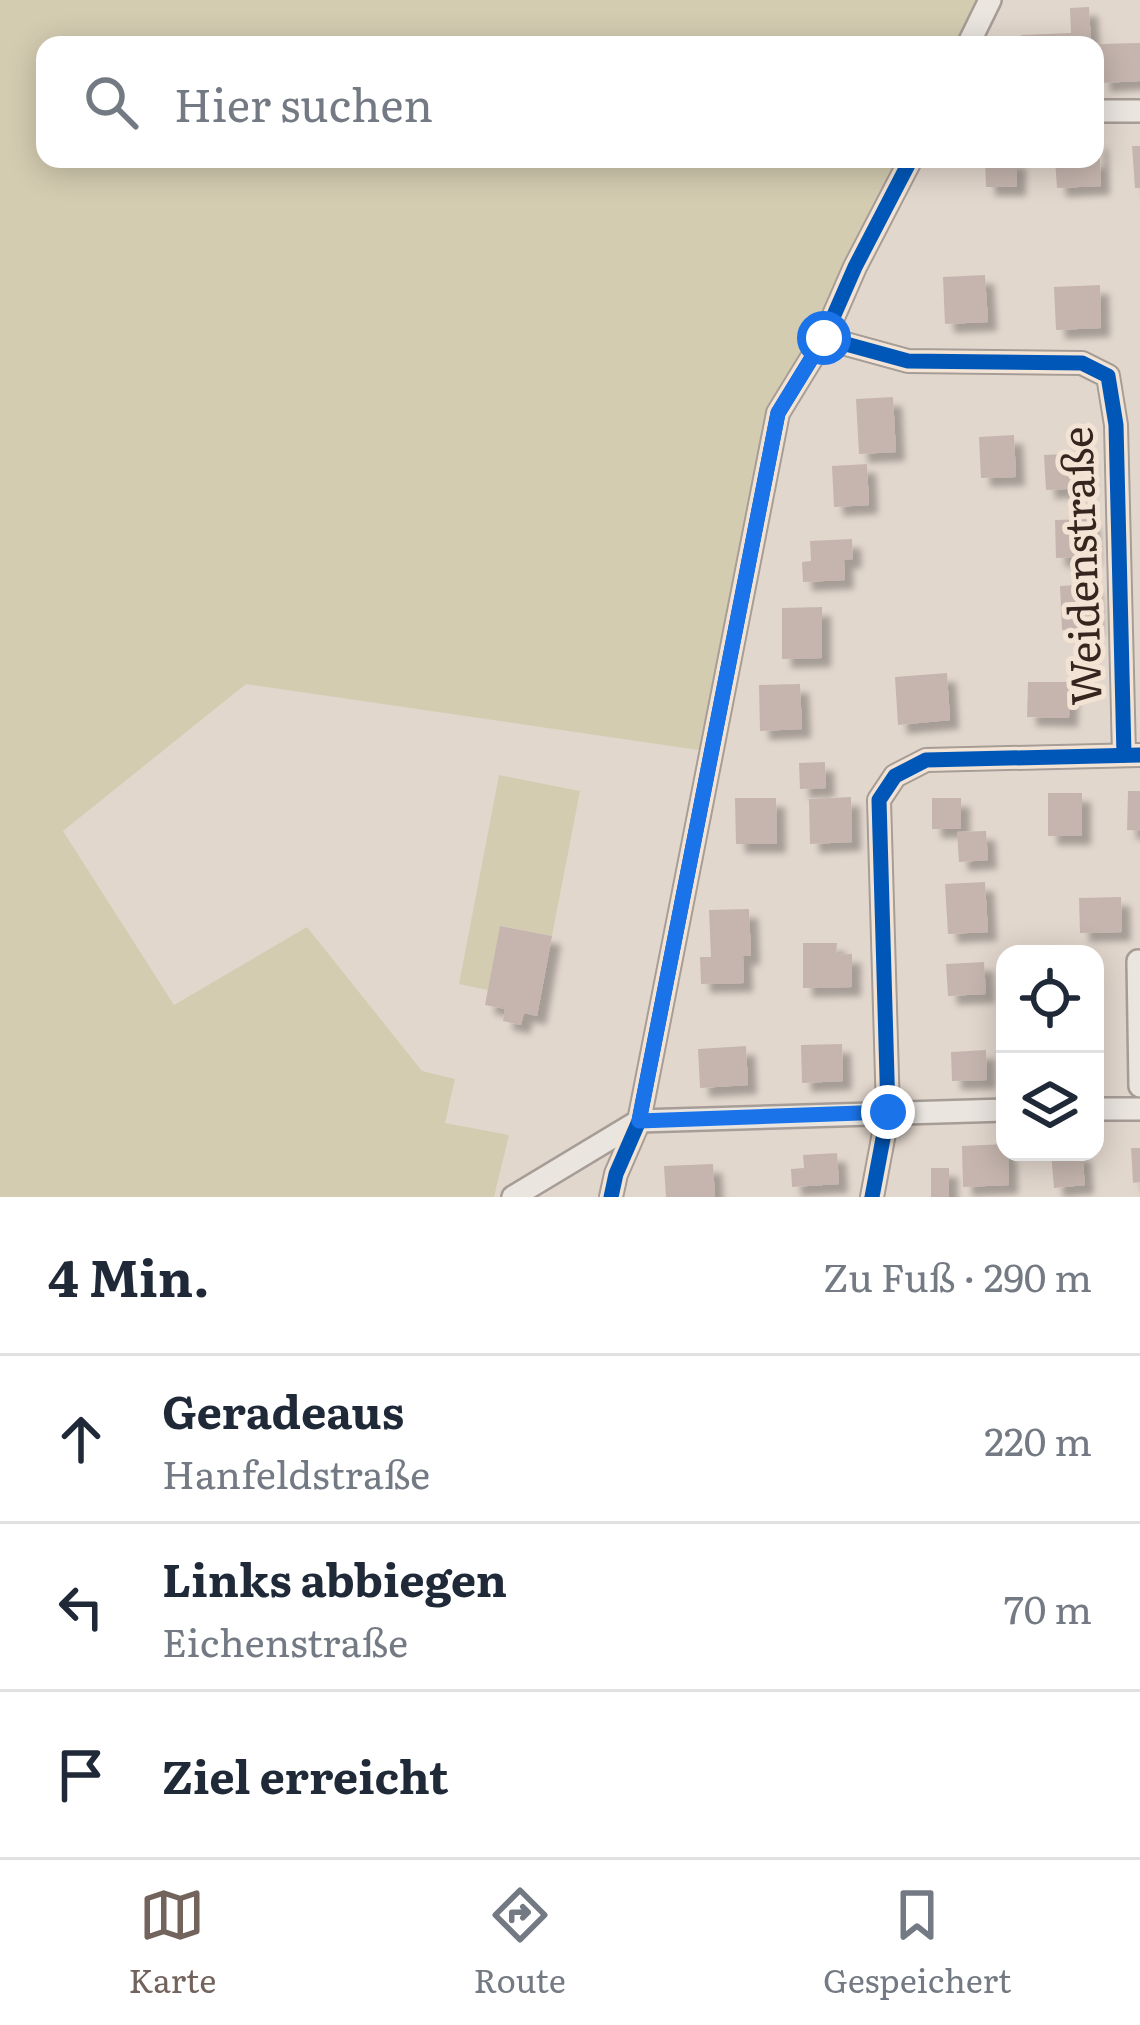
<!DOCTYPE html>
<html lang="de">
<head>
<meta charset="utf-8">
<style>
  body { margin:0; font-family:Literata,serif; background:#f2f2f3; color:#1f2937 }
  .controls { position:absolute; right:36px; bottom:36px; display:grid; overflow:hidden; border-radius:24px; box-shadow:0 6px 30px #0003 }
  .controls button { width:108px; height:108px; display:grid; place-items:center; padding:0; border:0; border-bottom:3px solid #e0e1e3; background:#fff; color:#1f2937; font:60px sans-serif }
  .stop { position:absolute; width:36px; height:36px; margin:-27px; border:9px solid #1a73e8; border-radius:50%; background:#fff }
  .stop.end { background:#1a73e8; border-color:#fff; box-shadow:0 3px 12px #0008 }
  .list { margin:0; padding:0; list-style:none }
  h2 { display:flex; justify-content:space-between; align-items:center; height:156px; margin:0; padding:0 48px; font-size:51px }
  h2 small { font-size:39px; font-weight:400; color:#747a83 }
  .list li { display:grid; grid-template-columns:78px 1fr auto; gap:36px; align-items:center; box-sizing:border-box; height:168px; padding:0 48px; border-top:3px solid #e0e1e3 }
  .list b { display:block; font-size:45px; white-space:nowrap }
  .list p { margin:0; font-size:39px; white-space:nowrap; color:#747a83 }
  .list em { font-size:39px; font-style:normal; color:#747a83 }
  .icon { flex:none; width:66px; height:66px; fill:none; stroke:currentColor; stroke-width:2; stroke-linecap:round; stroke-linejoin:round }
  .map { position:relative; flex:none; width:1140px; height:1197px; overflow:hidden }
  .search { position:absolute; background:#fff; box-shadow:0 6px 30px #0003; left:36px; right:36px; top:36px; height:132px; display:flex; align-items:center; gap:30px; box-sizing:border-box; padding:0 42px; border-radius:24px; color:#747a83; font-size:45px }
  .sheet { height:660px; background:#fff }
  nav { display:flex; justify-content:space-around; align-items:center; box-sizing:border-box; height:168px; border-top:3px solid #e0e1e3; background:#fff; font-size:33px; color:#747a83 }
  nav a { display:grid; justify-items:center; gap:6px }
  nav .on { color:#72635c }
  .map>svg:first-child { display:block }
</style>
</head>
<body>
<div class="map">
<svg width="1140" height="1197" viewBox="0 0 1140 1197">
  <defs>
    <filter id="shadow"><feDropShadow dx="9" dy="9" stdDeviation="3" flood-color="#0004"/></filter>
  </defs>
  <rect width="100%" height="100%" fill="#e2d7cd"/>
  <g fill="#d4ccb1">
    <path d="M0,0H990L968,45H45V159H911L778,413L712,752L246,684L63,831L174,1005L307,927L422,1071L455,1079L445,1123L509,1135L494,1197H0Z"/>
    <path d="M499,775L580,791L552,936L501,926L488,990L459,984Z"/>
  </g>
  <g fill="#c5b5ae" filter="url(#shadow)">
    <path d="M1089,7L1091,43L1021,45V35L1071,33L1070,8Z"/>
    <path d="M1140,43V81L1101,83L1100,44Z"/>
    <path d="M1095,140H1099L1101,186L1057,188L1055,159H1095Z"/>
    <path d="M1132,146H1140V188H1135Z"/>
    <path d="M985,159H1017V187H986Z"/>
    <path d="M985,275L988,322L945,324L943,277Z"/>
    <path d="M1100,285L1101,328L1056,330L1054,287Z"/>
    <path d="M893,397L896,452L859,454L856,399Z"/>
    <path d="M1014,435L1016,477L981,478L979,437Z"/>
    <path d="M1085,453L1087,488L1046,490L1044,455Z"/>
    <path d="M867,464L869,505L834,507L832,466Z"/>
    <path d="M1091,519L1092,557L1056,558L1055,520Z"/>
    <path d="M852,539L853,559L844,560L845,580L803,582L802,562L811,561L810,541Z"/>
    <path d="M1093,584L1095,628L1062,630L1060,586Z"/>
    <path d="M822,607V658L782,659V608Z"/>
    <path d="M947,673L950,720L898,725L895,677Z"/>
    <path d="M1028,682H1070L1069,718L1027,717Z"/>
    <path d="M800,684L802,729L760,731L759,685Z"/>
    <path d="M825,762L826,788L800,789L799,763Z"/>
    <path d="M1128,791H1140V831L1127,830Z"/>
    <rect x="1048" y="793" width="34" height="43"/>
    <path d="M851,797L852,842L810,844L809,799Z"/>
    <path d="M735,798H776L777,844H736Z"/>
    <rect x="932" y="798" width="29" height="31"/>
    <path d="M986,831L988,860L959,862L957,832Z"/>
    <path d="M985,882L988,932L948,934L945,884Z"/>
    <path d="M1121,897L1122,932L1080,933L1079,898Z"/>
    <path d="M749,909L751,956H743L744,983L701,984L700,957H711L709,910Z"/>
    <path d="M500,926L552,936L537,1016L524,1013L521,1025L503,1021L505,1009L485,1005Z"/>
    <path d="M803,943H837L836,955L852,954V987L803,988Z"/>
    <path d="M984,962L986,994L948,996L946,964Z"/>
    <path d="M842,1044L843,1081L802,1083L801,1045Z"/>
    <path d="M746,1046L748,1085L700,1088L698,1049Z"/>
    <path d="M986,1050L987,1080L952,1081L951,1052Z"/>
    <path d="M1005,1144V1152H1008L1009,1185L963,1187L962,1146Z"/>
    <path d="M1131,1148H1140V1182L1133,1183Z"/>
    <path d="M1051,1152H1082L1085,1185L1054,1188Z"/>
    <path d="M837,1153L839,1184L792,1187L791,1169L804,1168L803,1155Z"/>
    <path d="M713,1164L715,1197H666L664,1166Z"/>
    <rect x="931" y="1168" width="18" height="29"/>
  </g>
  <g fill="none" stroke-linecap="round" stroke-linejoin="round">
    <g stroke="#a79d97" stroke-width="26">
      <g id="minor">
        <path d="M968,45L990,0"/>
        <path d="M1095,111H1140"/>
        <path d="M824,338L908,361L1082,363L1108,376L1116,425L1124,755"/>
        <path d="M1138,961L1140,1086"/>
        <path d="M1095,1109H1140"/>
        <path d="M513,1197L639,1121L1005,1110"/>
        <path d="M611,1197L616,1174L639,1121L778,413L824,338L855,267L911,159"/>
        <path d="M872,1197L888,1112L879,800L895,776L926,760L1140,755"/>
      </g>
    </g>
    <use href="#minor" stroke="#eae5df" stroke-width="21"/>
    <g stroke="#f2e3d4" stroke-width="22">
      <g id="cycleway">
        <path d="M824,338L908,361L1082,363L1108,376L1116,425L1124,755"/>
        <path d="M611,1197L616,1174L639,1121L778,413L824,338L855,267L911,159"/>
        <path d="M872,1197L888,1112L879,800L895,776L926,760L1140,755"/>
      </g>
    </g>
    <use href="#cycleway" stroke="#0057b8" stroke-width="15"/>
  </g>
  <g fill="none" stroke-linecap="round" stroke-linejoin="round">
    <path stroke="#1a73e8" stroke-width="15" d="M824,338L778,413L639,1121L888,1112"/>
  </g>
  <g text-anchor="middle" stroke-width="10" stroke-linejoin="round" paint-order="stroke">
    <g font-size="42" fill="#35251f" stroke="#f2e3d4">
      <text transform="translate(1082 566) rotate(-92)" y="15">Weidenstraße</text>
    </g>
  </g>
</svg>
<div class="controls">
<button><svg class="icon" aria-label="locate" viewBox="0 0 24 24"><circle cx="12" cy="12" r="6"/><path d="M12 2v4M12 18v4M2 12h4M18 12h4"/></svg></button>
<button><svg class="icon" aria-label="layers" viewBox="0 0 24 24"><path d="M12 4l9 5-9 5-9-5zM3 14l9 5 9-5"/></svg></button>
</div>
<div class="stop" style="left:824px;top:338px"></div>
<div class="stop end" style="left:888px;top:1112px"></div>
<div class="search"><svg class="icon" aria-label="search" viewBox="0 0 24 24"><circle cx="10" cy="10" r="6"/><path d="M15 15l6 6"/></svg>Hier suchen</div>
</div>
<section class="sheet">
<h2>4 Min.<small>Zu Fuß · 290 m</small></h2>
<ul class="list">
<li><svg class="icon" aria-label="ahead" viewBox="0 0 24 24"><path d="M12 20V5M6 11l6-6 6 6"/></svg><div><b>Geradeaus</b><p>Hanfeldstraße</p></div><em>220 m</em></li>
<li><svg class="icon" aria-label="left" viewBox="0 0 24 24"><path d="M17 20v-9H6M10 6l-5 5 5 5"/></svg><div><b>Links abbiegen</b><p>Eichenstraße</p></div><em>70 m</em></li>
<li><svg class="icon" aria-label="arrive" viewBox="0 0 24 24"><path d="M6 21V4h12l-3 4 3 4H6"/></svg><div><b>Ziel erreicht</b></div></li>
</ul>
</section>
<nav>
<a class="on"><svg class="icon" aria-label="map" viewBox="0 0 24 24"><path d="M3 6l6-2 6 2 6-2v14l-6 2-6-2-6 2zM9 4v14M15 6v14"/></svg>Karte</a>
<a><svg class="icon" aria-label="directions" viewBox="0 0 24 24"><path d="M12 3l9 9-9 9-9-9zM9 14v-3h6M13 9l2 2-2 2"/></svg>Route</a>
<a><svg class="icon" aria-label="saved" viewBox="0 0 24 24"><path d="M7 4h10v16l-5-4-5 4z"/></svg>Gespeichert</a>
</nav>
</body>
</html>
